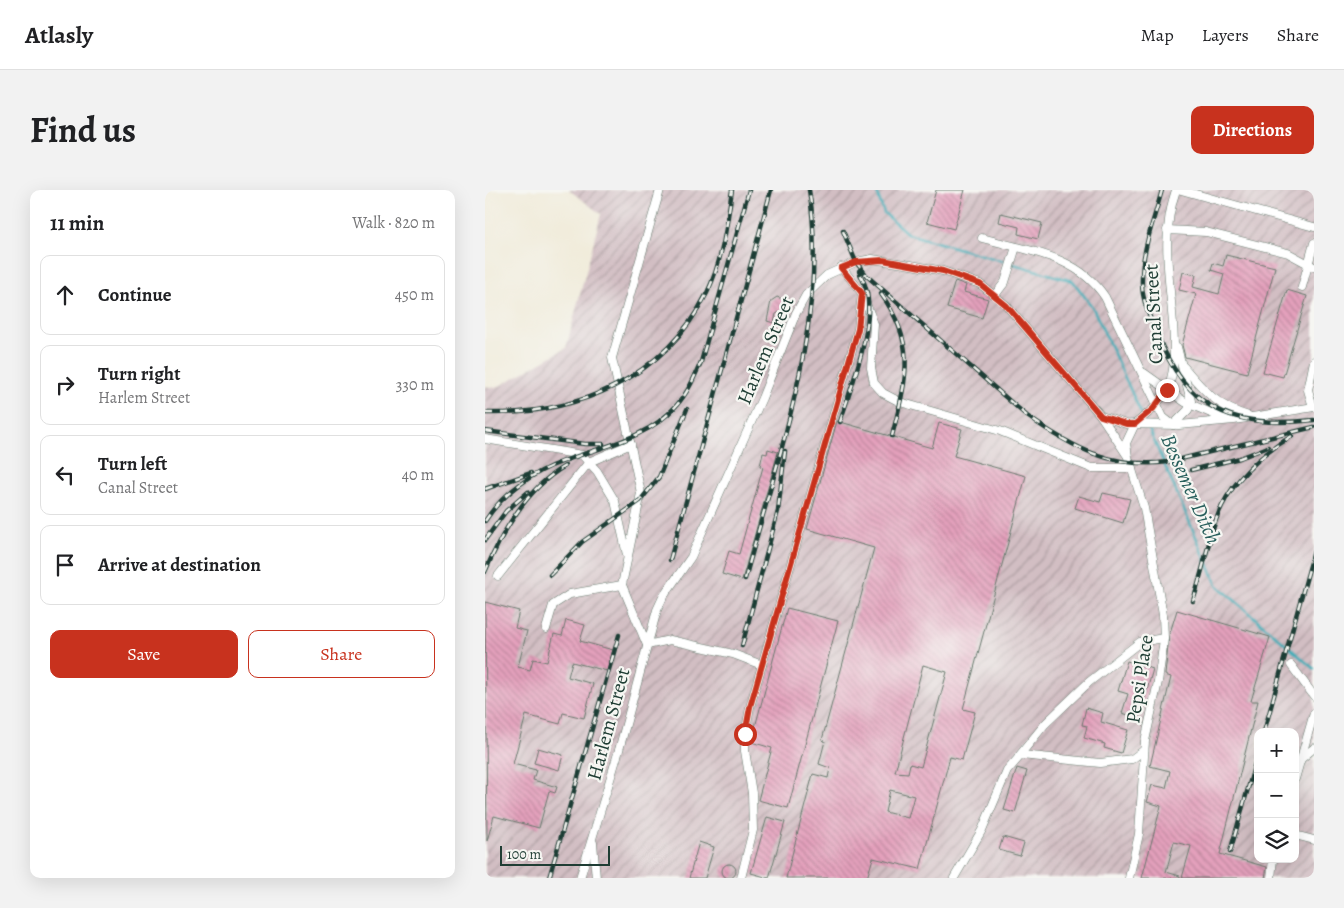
<!DOCTYPE html>
<html lang="en">
<head>
<meta charset="utf-8">
<style>
  body { margin:0; font-family:Alegreya,serif; background:#f2f2f2; color:#202124 }
  .controls { position:absolute; right:15px; bottom:15px; display:grid; overflow:hidden; border-radius:10px; box-shadow:0 5px 20px #0002 }
  .controls button { width:45px; height:45px; display:grid; place-items:center; padding:0; border:0; border-bottom:1px solid #e0e0e0; background:#fff; color:#202124; font:25px sans-serif }
  .scale { position:absolute; left:15px; bottom:12px; width:110px; box-sizing:border-box; padding-left:5px; border:2px solid #1f3d34; border-top:0; font-size:14px; line-height:18px; white-space:nowrap; color:#1f3d34; -webkit-text-stroke:4px #f6f6f2; paint-order:stroke }
  .stop { position:absolute; width:15px; height:15px; margin:-11px; border:4px solid #c8321e; border-radius:50%; background:#fff }
  .stop.end { background:#c8321e; border-color:#fff; box-shadow:0 1px 5px #0008 }
  .list { margin:0; padding:0; list-style:none }
  h2 { display:flex; justify-content:space-between; align-items:center; height:65px; margin:0; padding:0 20px; font-size:21px }
  h2 small { font-size:16px; font-weight:400; color:#757577 }
  .list li { display:grid; grid-template-columns:32px 1fr auto; gap:15px; align-items:center; box-sizing:border-box; height:80px; margin:0 10px 10px; padding:0 10px; border:1px solid #e0e0e0; border-radius:10px }
  .list b { display:block; font-size:19px; white-space:nowrap }
  .list p { margin:0; font-size:16px; white-space:nowrap; color:#757577 }
  .list em { font-size:16px; font-style:normal; color:#757577 }
  .actions { display:flex; gap:10px; padding:15px 20px }
  .actions a { flex:1; padding:11px 0; border:1px solid #c8321e; border-radius:10px; text-align:center; font-size:18px; color:#c8321e }
  .actions .main { background:#c8321e; color:#fff }
  .icon { flex:none; width:28px; height:28px; fill:none; stroke:currentColor; stroke-width:2; stroke-linecap:round; stroke-linejoin:round }
  .map { position:relative; flex:none; width:829px; height:688px; overflow:hidden; border-radius:10px }
  header { display:flex; align-items:center; gap:30px; box-sizing:border-box; height:70px; padding:0 25px; background:#fff; border-bottom:1px solid #e0e0e0 }
  header strong { font-size:24px }
  nav { display:flex; gap:28px; margin-inline-start:auto; font-size:18px }
  .intro { display:flex; align-items:center; justify-content:space-between; box-sizing:border-box; height:120px; padding:0 30px }
  h1 { margin:0; font-size:35px }
  .button { padding:12px 22px; border-radius:10px; background:#c8321e; color:#fff; font-size:18px; font-weight:700 }
  main { display:flex; gap:30px; padding:0 30px }
  aside { flex:1; background:#fff; border-radius:10px; box-shadow:0 5px 20px #0002 }
  .map>svg:first-child { display:block }
</style>
</head>
<body>
<header>
<strong>Atlasly</strong>
<nav><a>Map</a><a>Layers</a><a>Share</a></nav>
</header>
<div class="intro"><h1>Find us</h1><a class="button">Directions</a></div>
<main>
<aside>
<h2>11 min<small>Walk · 820 m</small></h2>
<ul class="list">
<li><svg class="icon" aria-label="ahead" viewBox="0 0 24 24"><path d="M12 20V5M6 11l6-6 6 6"/></svg><div><b>Continue</b></div><em>450 m</em></li>
<li><svg class="icon" aria-label="right" viewBox="0 0 24 24"><path d="M7 20v-9h11M14 6l5 5-5 5"/></svg><div><b>Turn right</b><p>Harlem Street</p></div><em>330 m</em></li>
<li><svg class="icon" aria-label="left" viewBox="0 0 24 24"><path d="M17 20v-9H6M10 6l-5 5 5 5"/></svg><div><b>Turn left</b><p>Canal Street</p></div><em>40 m</em></li>
<li><svg class="icon" aria-label="arrive" viewBox="0 0 24 24"><path d="M6 21V4h12l-3 4 3 4H6"/></svg><div><b>Arrive at destination</b></div></li>
</ul>
<div class="actions"><a class="main">Save</a><a>Share</a></div>
</aside>
<div class="map">
<svg width="829" height="688" viewBox="0 0 829 688">
  <defs>
    <pattern id="industrial-furrows" width="10" height="10" patternUnits="userSpaceOnUse" patternTransform="scale(1.25)"><rect width="10" height="10" fill="#d2bec3"/><path d="M-1 1l2-2M0 10L10 0M9 11l2-2" fill="none" stroke="#aa9c9f"/></pattern>
    <pattern id="building-back-hatch" width="6" height="6" patternUnits="userSpaceOnUse" patternTransform="scale(1.25)"><rect width="6" height="6" fill="#e4a0bc"/><path d="M-1 5l2 2M0 0l6 6M5-1l2 2" fill="none" stroke="#b8849a"/></pattern>
  </defs>
  <rect width="100%" height="100%" fill="#f6f6f2"/>
  <filter id="ink" filterUnits="userSpaceOnUse"><feTurbulence type="fractalNoise" baseFrequency=".02" numOctaves="2"/><feDisplacementMap in="SourceGraphic" scale="10" xChannelSelector="R" yChannelSelector="G"/><feConvolveMatrix kernelMatrix="1 2 1 2 8 2 1 2 1" color-interpolation-filters="sRGB"/></filter>
  <filter id="wash" filterUnits="userSpaceOnUse"><feTurbulence type="fractalNoise" baseFrequency=".0096" numOctaves="4" result="noise"/><feDisplacementMap in="SourceGraphic" scale="20" xChannelSelector="R" yChannelSelector="G"/><feGaussianBlur stdDeviation="1.12" result="paint"/><feColorMatrix in="noise" values="0 0 0 0 0 0 0 0 0 0 0 0 0 0 0 0 0 1.4 0 .05"/><feComposite in="paint" operator="in"/></filter>
  <g filter="url(#wash)">
    <rect width="100%" height="100%" fill="#f1ecdb"/>
    <path fill="url(#industrial-furrows)" fill-rule="evenodd" d="M84,0H829V688H0V196L11,198L81,158L116,24ZM773,542H810V669H773Z"/>
    <g fill="none" stroke-linecap="round" stroke-linejoin="round">
      <g stroke="#3dadb8" stroke-width="2.5">
        <path d="M391,0L399,23L423,44L588,91L608,118L657,225"/>
        <path d="M663,237L732,395L829,479"/>
      </g>
    </g>
    <g id="blocks">
      <g fill="url(#building-back-hatch)" fill-rule="evenodd">
        <path d="M451,0H480L469,39L442,32Z"/>
        <path d="M516,23L557,33L553,49L533,44L534,37L514,32Z"/>
        <path d="M741,65L790,77L762,183L700,167L697,155L711,104L694,100L698,82L711,85L708,97L734,104L739,84L726,80L728,73L738,76Z"/>
        <path d="M470,91L481,95L479,102L503,109L497,128L462,118Z"/>
        <path d="M802,100L822,106L798,187L778,182Z"/>
        <path d="M292,107L300,110L301,118L291,124L289,133L282,131L286,111Z"/>
        <path d="M352,231L447,258L454,233L477,239L469,266L541,286L478,519L490,522L477,570L465,567L435,679L388,668L382,688H301L328,584L343,588L345,578L334,574L340,551L337,550L389,358L322,339ZM438,475L462,482L436,577L425,574L423,583L410,582ZM405,600L429,606L423,628L400,622Z"/>
        <path d="M283,259L293,262L257,390L237,384L244,361L254,364L278,277L275,276L278,263L282,264Z"/>
        <path d="M618,303L645,309L638,333L590,318L594,306L615,312Z"/>
        <path d="M0,412L34,421L30,438L42,441L33,477L45,480L48,469L62,472L69,444L77,446L81,430L100,435L95,451L128,460L122,481L87,472L83,487L108,494L99,528L78,523L75,534L41,525L28,574L51,580L48,590L72,597L70,603L64,601L54,638L9,626L2,651Z"/>
        <path d="M302,418L353,431L303,618L273,610L287,558L266,552Z"/>
        <path d="M692,420L785,447L766,511H773L735,664L782,677L780,688H697L706,656L689,652L681,682L695,686V688H657L676,616L662,612L667,595L681,598L685,581L665,576L686,487L680,485L684,446Z"/>
        <path d="M642,471L668,479L654,528L637,523L643,504L633,501Z"/>
        <path d="M601,518L618,523L616,532L643,540L636,563L619,558L620,554L599,548L602,536L597,535Z"/>
        <path d="M53,558L78,565L74,580L49,573Z"/>
        <path d="M532,578L542,581L530,623L519,620Z"/>
        <path d="M282,627L300,632L284,688L266,683Z"/>
        <path d="M518,647L539,653L535,666L514,660Z"/>
        <path d="M214,652L229,657L220,688H204Z"/>
        <circle cx="244" cy="681" r="7"/>
      </g>
    </g>
  </g>
  <g filter="url(#ink)">
    <use href="#blocks" fill-opacity="0" stroke="#687a6e" stroke-width="1"/>
    <g fill="none" stroke-linecap="round" stroke-linejoin="round">
      <g stroke="#687a6e" stroke-width="9">
        <g id="minor">
          <path d="M175,0L127,168L156,303L137,395L162,455L185,450L248,464L277,475"/>
          <path d="M696,0L829,37"/>
          <path d="M682,40L721,42L803,63L829,77"/>
          <path d="M497,48C543,61 592,65 620,107L678,227L688,235L703,220L706,211L692,157"/>
          <path d="M356,77L377,103L389,134L386,178L389,193L398,203L415,212L515,241L606,278H647"/>
          <path d="M817,97L829,53"/>
          <path d="M510,105L520,92L531,57"/>
          <path d="M699,177C718,200 734,218 764,226"/>
          <path d="M659,183L700,212L740,229"/>
          <path d="M828,217L823,200L829,171"/>
          <path d="M616,226L642,265"/>
          <path d="M0,249L97,265L112,281L130,311L142,365"/>
          <path d="M13,386L104,272L146,254"/>
          <path d="M61,439L68,415L85,404L137,395"/>
          <path d="M806,475L829,506"/>
          <path d="M534,566L560,534L604,492L655,452L679,448"/>
          <path d="M816,569L829,558"/>
          <path d="M810,589L829,523"/>
          <path d="M810,645L829,650"/>
          <path d="M108,653L111,688"/>
          <path d="M95,688L134,560L172,420L178,407L206,367L277,208L311,123L321,105L342,85L371,72L387,69L426,75L458,81L495,94L521,115L616,226L641,234L694,235L749,230L829,217"/>
          <path d="M256,688L268,640L267,603L260,561V545L265,517L373,139L377,103"/>
          <path d="M469,688L497,640L522,581L536,565L615,573L647,569L659,560"/>
          <path d="M644,688L654,644L660,551L673,492L679,449L678,425L659,318L643,267L641,253L650,234L668,219L684,197L688,180C694,119 670,60 691,0"/>
          <path d="M786,688L788,669"/>
        </g>
      </g>
      <use href="#minor" stroke="#fff" stroke-width="8"/>
      <g stroke="#1f3d34" stroke-width="4.5">
        <g id="rail">
          <path d="M677,0C669,30 656,62 657,93C657,110 665,128 672,144C702,221 749,239 829,230"/>
          <path d="M358,41L371,72L382,86L542,226C588,258 627,279 683,272L829,237"/>
          <path d="M396,104C433,155 421,190 407,246"/>
          <path d="M0,223C92,225 179,189 222,103C237,72 242,34 247,0"/>
          <path d="M355,232C366,198 391,133 381,99C380,93 376,87 374,81"/>
          <path d="M0,241L100,254H118"/>
          <path d="M706,280L755,268L783,257"/>
          <path d="M0,299L46,283"/>
          <path d="M0,331C18,303 48,282 79,271C118,256 162,249 191,216C203,203 209,188 216,172L264,0"/>
          <path d="M0,350L21,321L43,302"/>
          <path d="M185,370L286,0"/>
          <path d="M0,382C17,342 41,299 80,276"/>
          <path d="M65,385L97,352L155,311L174,287L202,219"/>
          <path d="M260,389C292,269 345,125 324,0"/>
          <path d="M708,411C717,384 722,356 731,330C744,293 775,265 807,246"/>
          <path d="M257,456L293,321L300,261"/>
          <path d="M779,542L829,361"/>
          <path d="M745,662L773,563"/>
          <path d="M64,688L134,445"/>
        </g>
      </g>
      <use href="#rail" stroke="#f6f6f2" stroke-width="2.5" stroke-dasharray="8" stroke-linecap="butt"/>
    </g>
  </g>
  <g fill="none" stroke-linecap="round" stroke-linejoin="round" filter="url(#ink)">
    <path stroke="#c8321e" stroke-width="6" d="M260,544L265,517L373,139L377,103L356,78L371,72L398,70L458,81L495,94L521,115L616,226L641,234H650L668,219L682,200"/>
  </g>
  <g text-anchor="middle" stroke-width="4.5" stroke-linejoin="round" paint-order="stroke">
    <g font-size="20" fill="#1f3d34" stroke="#f6f6f2">
      <text transform="translate(668 124) rotate(-93)" y="7">Canal Street</text>
      <text transform="translate(280 160) rotate(-67)" y="7">Harlem Street</text>
      <text transform="translate(654 489) rotate(-81)" y="7">Pepsi Place</text>
      <text transform="translate(123 534) rotate(-75)" y="7">Harlem Street</text>
    </g>
    <g font-size="21" font-style="italic" fill="#285f5c" stroke="#f6f6f2">
      <text transform="translate(706 299) rotate(66)" y="7">Bessemer Ditch</text>
    </g>
  </g>
</svg>
<div class="controls">
<button>+</button>
<button>−</button>
<button><svg class="icon" aria-label="layers" viewBox="0 0 24 24"><path d="M12 4l9 5-9 5-9-5zM3 14l9 5 9-5"/></svg></button>
</div>
<div class="scale">100 m</div>
<div class="stop" style="left:260px;top:544px"></div>
<div class="stop end" style="left:682px;top:200px"></div>
</div>
</main>
</body>
</html>
